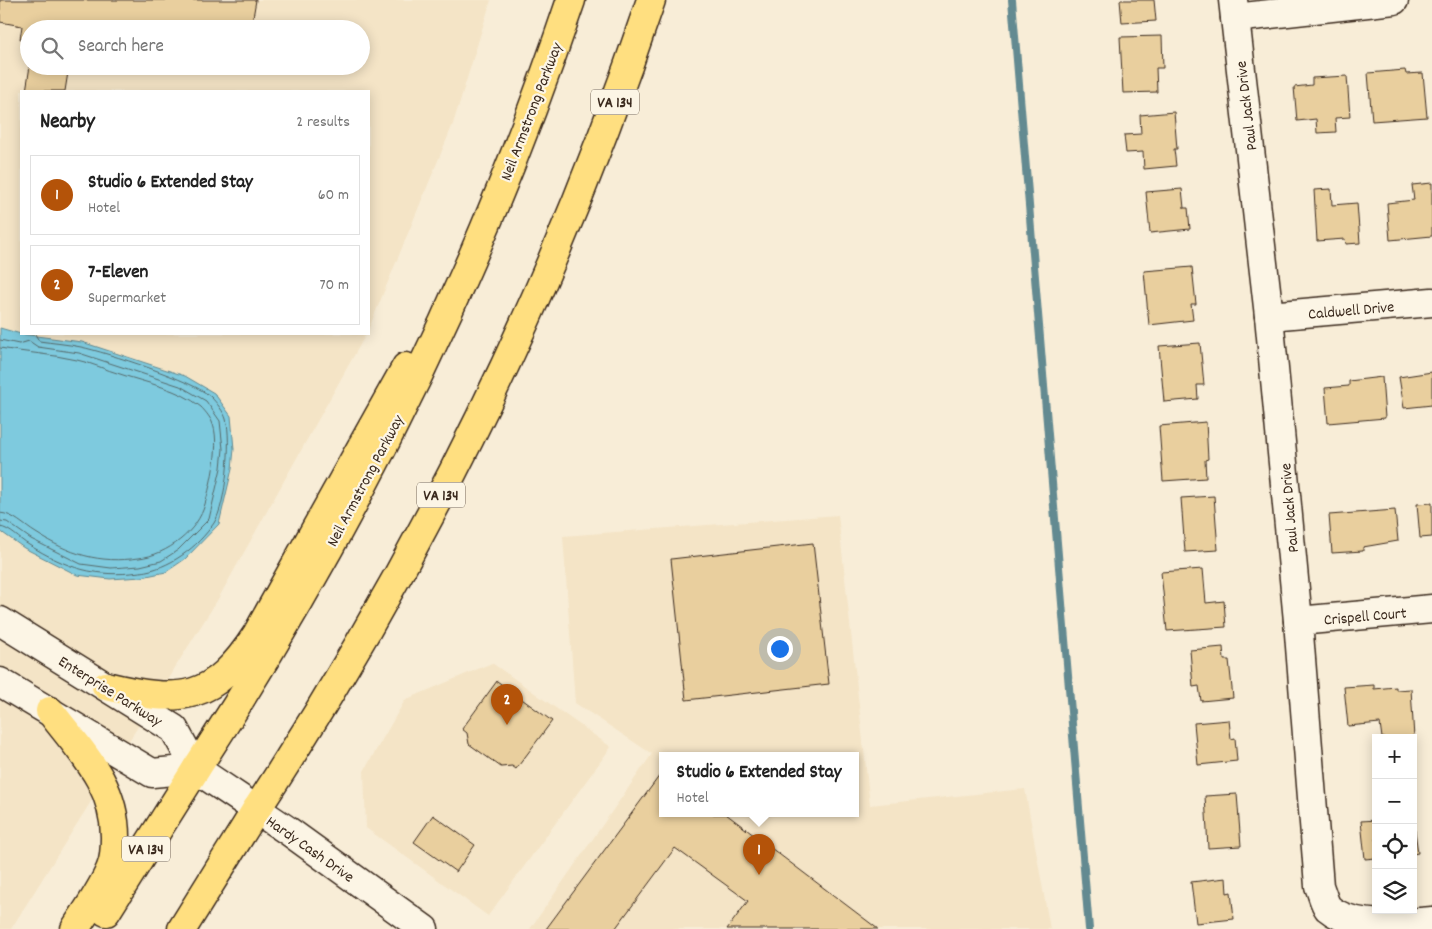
<!DOCTYPE html>
<html lang="en">
<head>
<meta charset="utf-8">
<style>
  body { margin:0; font-family:Dekko,sans-serif; background:#f2f2f2; color:#222 }
  .controls { position:absolute; right:15px; bottom:15px; display:grid; overflow:hidden; border-radius:0px; box-shadow:0 2px 12px #0003 }
  .controls button { width:45px; height:45px; display:grid; place-items:center; padding:0; border:0; border-bottom:1px solid #e0e0e0; background:#fff; color:#222; font:25px sans-serif }
  .you { position:absolute; left:779px; top:648px; width:18px; height:18px; margin:-12px; border:4px solid #fff; border-radius:50%; background:#1a73e8; box-shadow:0 0 0 8px #1a73e833 }
  .badge { display:grid; place-items:center; width:32px; height:32px; border-radius:50%; background:#b45309; color:#fff; font-size:16px; font-weight:700 }
  .pin { position:absolute; translate:-50% -41px; filter:drop-shadow(0 1px 2px #0008) }
  .pin::after { content:''; position:absolute; top:26px; width:18px; height:15px; background:inherit; clip-path:polygon(0 0,100% 0,50% 100%) }
  .popup { position:absolute; left:659px; top:752px; width:200px; height:65px; box-sizing:border-box; display:grid; place-content:center; border-radius:0px; background:#fff; filter:drop-shadow(0 1px 4px #0005); font-size:16px; white-space:nowrap; color:#767676 }
  .popup b { font-size:19px; color:#222 }
  .popup::after { content:''; position:absolute; left:50%; top:100%; margin-left:-10px; border:10px solid transparent; border-top-color:#fff }
  .list { margin:0; padding:0; list-style:none }
  h2 { display:flex; justify-content:space-between; align-items:center; height:65px; margin:0; padding:0 20px; font-size:21px }
  h2 small { font-size:16px; font-weight:400; color:#767676 }
  .list li { display:grid; grid-template-columns:32px 1fr auto; gap:15px; align-items:center; box-sizing:border-box; height:80px; margin:0 10px 10px; padding:0 10px; border:1px solid #e0e0e0; border-radius:0px }
  .list b { display:block; font-size:19px; white-space:nowrap }
  .list p { margin:0; font-size:16px; white-space:nowrap; color:#767676 }
  .list em { font-size:16px; font-style:normal; color:#767676 }
  .icon { flex:none; width:28px; height:28px; fill:none; stroke:currentColor; stroke-width:2; stroke-linecap:round; stroke-linejoin:round }
  .map { position:relative; flex:none; width:1432px; height:929px; overflow:hidden }
  .search { position:absolute; background:#fff; box-shadow:0 2px 12px #0003; left:20px; top:20px; width:350px; height:55px; display:flex; align-items:center; gap:12px; box-sizing:border-box; padding:0 18px; border-radius:28px; color:#767676; font-size:19px }
  .panel { position:absolute; background:#fff; box-shadow:0 2px 12px #0003; left:20px; top:90px; width:350px; height:245px; border-radius:0px }
  .map>svg:first-child { display:block }
</style>
</head>
<body>
<div class="map">
<svg width="1432" height="929" viewBox="0 0 1432 929">
  <rect width="100%" height="100%" fill="#f8edd7"/>
  <filter id="ink" filterUnits="userSpaceOnUse"><feTurbulence type="fractalNoise" baseFrequency=".02" numOctaves="2"/><feDisplacementMap in="SourceGraphic" scale="10" xChannelSelector="R" yChannelSelector="G"/><feConvolveMatrix kernelMatrix="1 2 1 2 8 2 1 2 1" color-interpolation-filters="sRGB"/></filter>
  <g filter="url(#ink)">
    <g fill="#f4e4c6" fill-rule="evenodd">
      <path d="M0,0H491L453,124L369,328V91H21V334H366L218,599L11,929H0ZM29,29H361V66H29Z"/>
      <path d="M838,515L870,805L1025,789L1050,929H530L652,754L575,703L563,536ZM663,756H855V814H663Z"/>
      <path d="M492,663L611,747L488,916L366,828L364,771L405,700Z"/>
    </g>
    <path fill="#7ecade" stroke="#638a91" d="M0,328L21,334L82,342L185,376L214,393L231,416L234,449L232,469L219,524L185,559L166,572L142,577L110,579L77,575L24,548L0,531Z"/>
    <g fill="none" stroke-linecap="round" stroke-linejoin="round">
      <g stroke="#566a6b" stroke-width="1">
        <path d="M0,340L19,344L29,341L38,347L79,353L180,386L206,401L220,421L223,449L221,468L209,519L178,550L161,561L140,566L111,568L81,564L31,539L7,522L0,521"/>
        <path d="M0,348C26,353 51,354 77,360C92,363 106,370 120,374C146,383 180,389 201,407C204,410 210,417 212,422C221,441 211,484 205,504C198,531 167,555 139,558C99,564 69,554 36,533C24,526 14,514 0,513"/>
        <path d="M0,527C10,528 20,540 29,545C67,568 95,578 140,572C169,569 198,547 214,523C226,505 232,440 226,419C224,412 216,402 211,397C195,381 105,352 81,347C67,344 53,343 39,341L35,334"/>
      </g>
      <path stroke="#638a91" stroke-width="8" d="M1012,0L1089,929"/>
    </g>
    <g fill="#e9cf9e" stroke="#3b2a1e">
      <path d="M0,0H256L251,29H29V40L20,39L22,26L0,22Z"/>
      <path d="M1120,0H1154L1156,21L1122,23Z"/>
      <path d="M1162,36L1163,68H1156L1157,92L1123,93L1120,37Z"/>
      <path d="M30,66H69L65,91H26Z"/>
      <path d="M1405,70L1406,74L1423,73L1427,117L1372,121L1368,73Z"/>
      <path d="M1347,76L1350,117L1335,118L1336,132L1317,133L1316,119L1297,121L1294,87L1312,85V78Z"/>
      <path d="M1174,112L1177,149H1174L1176,166L1144,169L1143,152L1126,153L1124,135L1141,134L1140,115Z"/>
      <path d="M1432,183V236L1390,240L1387,203L1414,200L1412,185Z"/>
      <path d="M1182,189L1184,208H1188L1190,229L1150,233L1146,192Z"/>
      <path d="M1331,189L1332,205L1357,203L1360,243L1346,244L1345,239L1317,241L1314,190Z"/>
      <path d="M1192,267L1196,304H1191L1193,320L1149,325L1144,271Z"/>
      <path d="M1200,343L1204,385H1197L1198,399L1164,402L1159,346Z"/>
      <path d="M1432,372V405L1404,408L1399,377Z"/>
      <path d="M1382,377L1385,418L1328,423L1325,388L1349,386V381Z"/>
      <path d="M1206,422L1208,459L1205,460L1206,478L1163,481L1159,426Z"/>
      <path d="M1214,496L1218,550L1185,552L1181,498Z"/>
      <path d="M1432,503V537L1420,538L1417,504Z"/>
      <path d="M1395,510L1398,541L1363,547V551L1332,553L1329,515Z"/>
      <path d="M813,543L829,684L686,700L671,559Z"/>
      <path d="M1203,569L1206,603L1224,601L1226,627L1167,631L1161,572Z"/>
      <path d="M1223,647L1224,660H1229L1233,698L1201,701L1199,686L1193,687L1190,650Z"/>
      <path d="M497,681L552,721L516,769L512,766L501,767L469,744L467,733L462,729Z"/>
      <path d="M1374,685V689L1396,687V690L1411,689L1414,738H1382L1380,723L1348,726L1344,687Z"/>
      <path d="M1229,720L1231,739L1235,738L1237,761L1198,765L1194,723Z"/>
      <path d="M663,771V814H726L878,929H727L748,901L675,848L615,929H546Z"/>
      <path d="M1237,794L1241,846L1208,848L1205,796Z"/>
      <path d="M433,815L475,845L456,872L414,842Z"/>
      <path d="M1413,816L1418,853L1413,854Z"/>
      <path d="M1376,820V858L1365,859L1361,821Z"/>
      <path d="M1226,878L1227,893L1231,892L1234,919L1196,923L1191,882Z"/>
    </g>
    <g fill="none" stroke-linecap="round" stroke-linejoin="round">
      <g stroke="#3b2a1e" stroke-width="31">
        <g id="minor">
          <path d="M1233,0L1269,316L1298,621L1319,886C1322,893 1324,903 1328,908C1353,929 1400,924 1432,921"/>
          <path d="M1235,18L1394,0"/>
          <path d="M1269,316L1432,302"/>
          <path d="M0,621L174,729L196,769L287,830L424,929"/>
          <path d="M1298,621L1432,609"/>
          <path d="M0,682L152,773L196,769"/>
        </g>
      </g>
      <g stroke="#3b2a1e" stroke-width="31">
        <g id="major">
          <path d="M106,686C181,704 213,702 257,634L406,367"/>
          <path d="M196,769C352,530 480,271 571,0"/>
          <path d="M256,810C422,558 555,286 651,0"/>
        </g>
      </g>
      <g stroke="#3b2a1e" stroke-width="31">
        <g id="highway">
          <path d="M50,711C81,752 115,783 115,837C115,848 115,860 110,870C101,891 87,910 75,929"/>
          <path d="M106,912L196,769"/>
          <path d="M182,929L256,810"/>
        </g>
      </g>
      <use href="#minor" stroke="#fcf5e5" stroke-width="28"/>
      <use href="#major" stroke="#ffdf80" stroke-width="28"/>
      <use href="#highway" stroke="#ffdf80" stroke-width="28"/>
    </g>
  </g>
  <g text-anchor="middle" stroke-width="4.5" stroke-linejoin="round" paint-order="stroke">
    <g fill="#fcf5e5" stroke="#75675a" stroke-width="1">
      <rect x="591" y="89.5" width="48" height="25" rx="4"/>
      <rect x="417" y="482.5" width="48" height="25" rx="4"/>
      <rect x="122" y="836.5" width="48" height="25" rx="4"/>
    </g>
    <g font-size="15" font-weight="bold" fill="#3b2a1e">
      <text x="615" y="107">VA 134</text>
      <text x="441" y="500">VA 134</text>
      <text x="146" y="854">VA 134</text>
    </g>
    <g font-size="16" fill="#3b2a1e" stroke="#fcf5e5">
      <text transform="translate(1245 106) rotate(-97)" y="6">Paul Jack Drive</text>
      <text transform="translate(530 111) rotate(-69)" y="6">Neil Armstrong Parkway</text>
      <text transform="translate(1351 309) rotate(-5)" y="6">Caldwell Drive</text>
      <text transform="translate(364 480) rotate(-62)" y="6">Neil Armstrong Parkway</text>
      <text transform="translate(1288 508) rotate(-95)" y="6">Paul Jack Drive</text>
      <text transform="translate(1365 615) rotate(-5)" y="6">Crispell Court</text>
      <text transform="translate(111 690) rotate(32)" y="6">Enterprise Parkway</text>
      <text transform="translate(311 848) rotate(35)" y="6">Hardy Cash Drive</text>
    </g>
  </g>
</svg>
<div class="controls">
<button>+</button>
<button>−</button>
<button><svg class="icon" aria-label="locate" viewBox="0 0 24 24"><circle cx="12" cy="12" r="6"/><path d="M12 2v4M12 18v4M2 12h4M18 12h4"/></svg></button>
<button><svg class="icon" aria-label="layers" viewBox="0 0 24 24"><path d="M12 4l9 5-9 5-9-5zM3 14l9 5 9-5"/></svg></button>
</div>
<div class="you"></div>
<div class="pin badge" style="left:759px;top:875px">1</div>
<div class="popup"><b>Studio 6 Extended Stay</b>Hotel</div>
<div class="pin badge" style="left:507px;top:725px">2</div>
<div class="search"><svg class="icon" aria-label="search" viewBox="0 0 24 24"><circle cx="10" cy="10" r="6"/><path d="M15 15l6 6"/></svg>Search here</div>
<section class="panel">
<h2>Nearby<small>2 results</small></h2>
<ul class="list">
<li><span class="badge">1</span><div><b>Studio 6 Extended Stay</b><p>Hotel</p></div><em>60 m</em></li>
<li><span class="badge">2</span><div><b>7-Eleven</b><p>Supermarket</p></div><em>70 m</em></li>
</ul>
</section>
</div>
</body>
</html>
